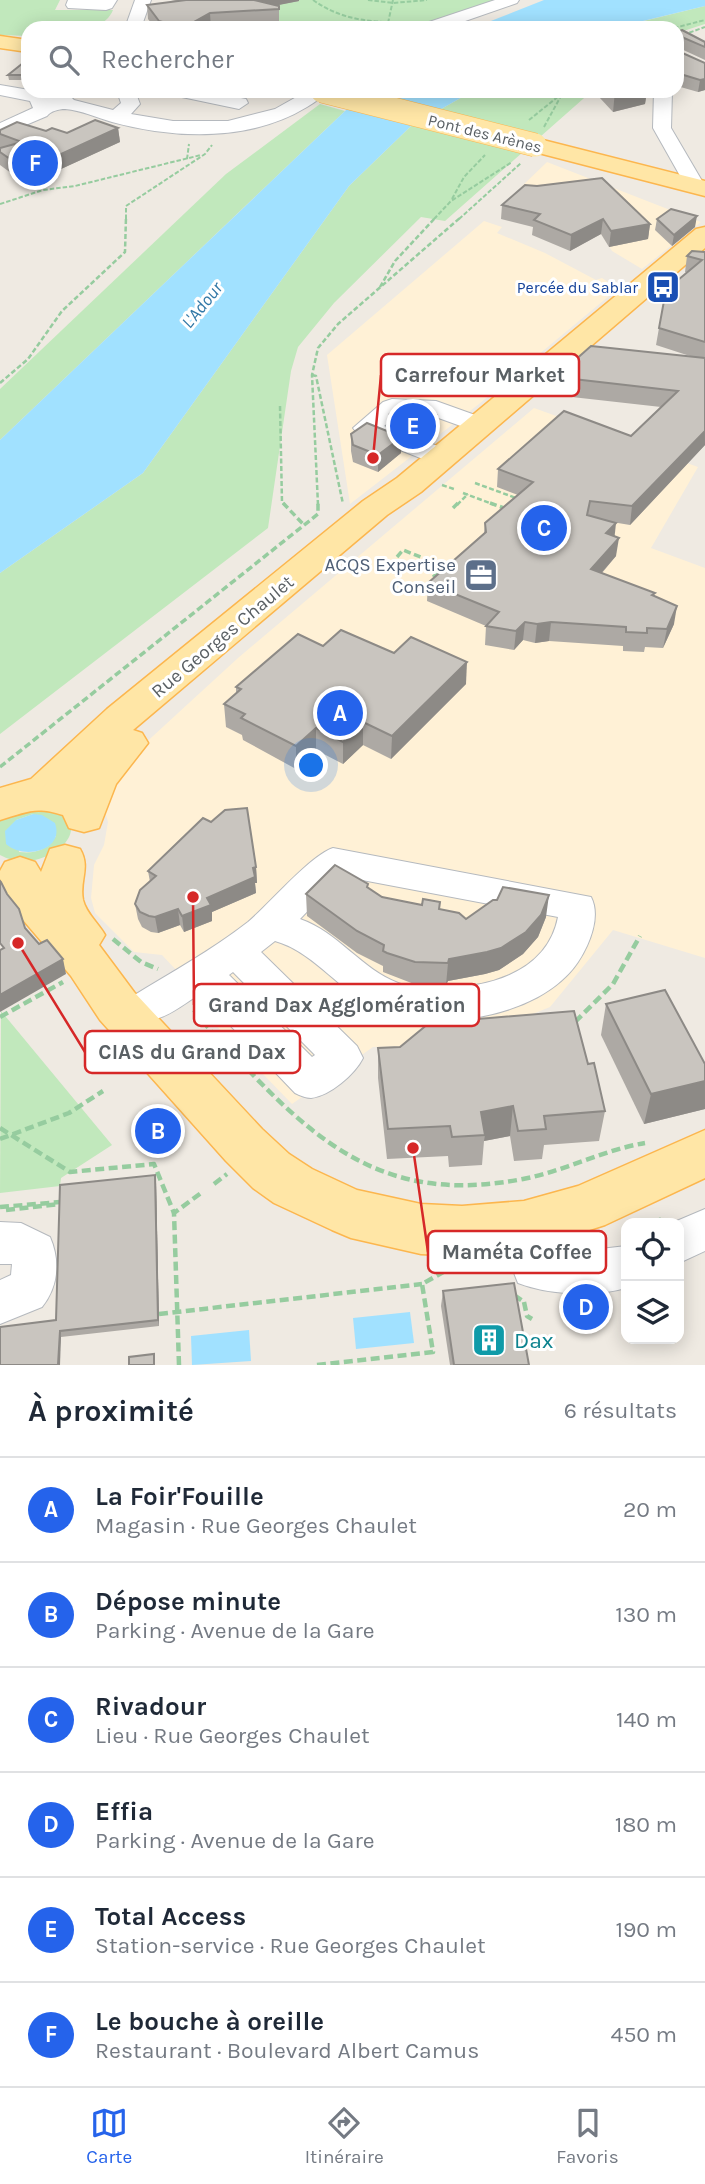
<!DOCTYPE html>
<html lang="fr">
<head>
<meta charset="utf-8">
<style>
  body { margin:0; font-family:Karla,sans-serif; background:#f2f2f3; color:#1f2937 }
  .controls { position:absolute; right:21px; bottom:21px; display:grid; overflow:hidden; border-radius:14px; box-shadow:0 4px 18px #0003 }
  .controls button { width:63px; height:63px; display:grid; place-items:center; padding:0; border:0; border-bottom:2px solid #e0e1e3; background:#fff; color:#1f2937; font:35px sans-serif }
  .you { position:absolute; left:312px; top:766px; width:24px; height:24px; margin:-18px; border:5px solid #fff; border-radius:50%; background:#1a73e8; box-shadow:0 0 0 10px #1a73e833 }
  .badge { display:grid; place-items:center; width:46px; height:46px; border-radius:50%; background:#2563eb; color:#fff; font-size:23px; font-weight:700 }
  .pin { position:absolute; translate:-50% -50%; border:4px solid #fff; box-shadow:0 2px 7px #0006 }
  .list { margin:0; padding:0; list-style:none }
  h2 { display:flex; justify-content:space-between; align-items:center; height:91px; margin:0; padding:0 28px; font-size:30px }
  h2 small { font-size:23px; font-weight:400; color:#747a83 }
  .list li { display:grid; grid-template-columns:46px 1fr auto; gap:21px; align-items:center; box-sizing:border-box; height:105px; padding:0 28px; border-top:2px solid #e0e1e3 }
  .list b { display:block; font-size:26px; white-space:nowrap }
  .list p { margin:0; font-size:23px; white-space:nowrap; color:#747a83 }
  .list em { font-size:23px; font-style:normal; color:#747a83 }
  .icon { flex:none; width:38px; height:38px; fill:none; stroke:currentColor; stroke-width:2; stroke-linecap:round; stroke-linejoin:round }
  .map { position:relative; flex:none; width:705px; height:1365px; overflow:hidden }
  .search { position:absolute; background:#fff; box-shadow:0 4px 18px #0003; left:21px; right:21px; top:21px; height:77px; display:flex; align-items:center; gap:18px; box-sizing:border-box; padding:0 24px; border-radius:21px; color:#747a83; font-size:26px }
  .sheet { height:721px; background:#fff }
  nav { display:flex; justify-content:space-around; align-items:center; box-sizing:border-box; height:98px; border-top:2px solid #e0e1e3; background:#fff; font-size:19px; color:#747a83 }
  nav a { display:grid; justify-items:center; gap:4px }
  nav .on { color:#2563eb }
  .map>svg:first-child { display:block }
</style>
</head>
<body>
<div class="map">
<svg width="705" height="1365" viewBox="0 0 705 1365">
  <rect width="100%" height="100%" fill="#efeae2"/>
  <g fill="#fff1d6">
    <path d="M547,162L701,222L642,269L612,251L597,227L557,195L521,187Z"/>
    <path d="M484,221L502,227L497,233L545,253L596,280L602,278L608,282L605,284L615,291L479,404L350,504L327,355Z"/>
    <path d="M534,408L698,467L651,548L705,568V958L613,930L550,1007L456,1045L373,1047L292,1104L202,1011L196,991L162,955L134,952L95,913L91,898L94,865L104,845L108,822L103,804L116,770L238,658Z"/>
  </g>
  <g fill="#c1e8bc" fill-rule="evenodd">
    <path d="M0,0H60L55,10H113C101,39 54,28 28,28V36L0,35Z"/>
    <path d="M181,0H498L419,28H273L267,23L227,28L206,27Z"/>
    <path d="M705,6V24L677,33V28H615Z"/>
    <path d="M473,91H592L445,221L421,217L334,303L298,347L291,371L268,528L0,734V573L143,473L349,186L411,126Z"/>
    <path d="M320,104L345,111L0,440V389L226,174Z"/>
    <path d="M22,807C33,808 52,807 61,813C94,834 39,877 0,855V819ZM33,814L56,836C48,850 35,854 19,852L16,820Z"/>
    <path d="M1,1011L112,1145L61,1178L60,1186L0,1193Z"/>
  </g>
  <g fill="#a1e1ff">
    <path d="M544,0H705V6L614,28H473Z"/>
    <path d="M366,91H473L411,126L349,186L143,473L0,573V440Z"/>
    <path d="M33,814L42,815L55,823C65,851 23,860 6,844L5,831L16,820Z"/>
    <path d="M410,1312L414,1343L356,1349L353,1318Z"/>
    <path d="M249,1330L251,1361L192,1365L191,1336Z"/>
  </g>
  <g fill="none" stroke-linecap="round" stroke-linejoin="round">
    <g stroke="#b5b9be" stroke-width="2">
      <g id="minor">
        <path d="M68,0H117L112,8L106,10L68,8L66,5Z"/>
        <path d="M135,0H151L141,28H125Z"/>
        <path d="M495,0H519L517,3L445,28H421L423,24Z"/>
        <path d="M0,85L41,92H61L67,93L74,100L113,110L121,103L117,91H135L140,104L131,114L173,121H228L275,109L307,91H328C323,98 314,102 307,107C250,142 174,139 112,122C98,118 81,110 65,109C59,109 51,111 47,116L0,136V123L33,108L30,101L0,95Z"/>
        <path d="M168,91H205L246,99L248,103L239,109L177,96Z"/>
        <path d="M654,91H672L671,128L705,186L702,190H688L653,128Z"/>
        <path d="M392,399L436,401L489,420L493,425L489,430L480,433L433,416L398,415L384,426L451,451L455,457L451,463L442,465L433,463L357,433L353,428L383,402Z"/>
        <path d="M333,848L591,897C601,916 590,944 578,962C540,1019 426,1037 368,1004C336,986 311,951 275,941L261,952L357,1046L363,1058C355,1074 330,1096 311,1098C306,1098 299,1095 295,1093L200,994C179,1007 158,1027 133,1018L128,1007L133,996C172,972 212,950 248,922C269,904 311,855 333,848ZM341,876L558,917C547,975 481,991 430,987C420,986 407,987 398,983C361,969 338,932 300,919ZM233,972L315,1055L312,1057L229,975Z"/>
        <path d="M524,1206L539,1212L551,1248L592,1250L626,1246V1288C594,1297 549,1295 518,1283C509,1261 499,1234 509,1212Z"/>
        <path d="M705,1209V1251L679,1263V1223H672Z"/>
        <path d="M0,1222L21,1223L50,1237C60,1260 59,1286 42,1307L0,1324V1280L11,1275L12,1264H0Z"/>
      </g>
    </g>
    <g stroke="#fcb64e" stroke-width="3">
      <g id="major">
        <path d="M0,36L28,40V52L0,48Z"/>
        <path d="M535,138L705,181V196L527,150L523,145L527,140Z"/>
        <path d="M705,227V248L421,492L387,515L133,730L142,733L148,743L116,784L99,828L84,832L69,828L63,815C35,806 27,812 0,820V788L31,779L107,709L363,501L397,478L696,229Z"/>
        <path d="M65,845L80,849C91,868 79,880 83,900C86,913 99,924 105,935L99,945L134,992L262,1129L289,1154L312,1169L357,1190L421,1204L462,1206L524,1201L578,1186L705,1130V1178L605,1225L524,1251L462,1256L421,1254L351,1238L332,1230L274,1203L253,1188L226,1161L100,1020L71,976L12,907L0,879V871L5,862L20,857L35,862L41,872L50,849Z"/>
      </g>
    </g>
    <g stroke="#96cc9f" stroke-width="2" stroke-dasharray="4.5 2" stroke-linecap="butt">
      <path d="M313,0C344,22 377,23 414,22"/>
      <path d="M368,0L393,3L427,0"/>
      <path d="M388,23L393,0"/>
      <path d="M674,28L705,20"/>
      <path d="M677,37L705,27"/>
      <path d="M529,120L565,91"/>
      <path d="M544,127L562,94L572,95L581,91"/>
      <path d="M187,159L189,144"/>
      <path d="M452,199L464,177L485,155"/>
      <path d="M0,204L43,190L75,186L201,155"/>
      <path d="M126,219V206L205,154L212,145"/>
      <path d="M434,219L451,201L512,162"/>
      <path d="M459,219L521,163"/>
    </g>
    <g stroke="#96cc9f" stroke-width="2.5" stroke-dasharray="5 2.5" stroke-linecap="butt">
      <path d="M380,287L395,261L436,217"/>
      <path d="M312,375L316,376L343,504"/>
      <path d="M0,383L28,359L62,311L125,252L126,217"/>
      <path d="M280,406L282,502L285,505"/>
      <path d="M475,483L516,498L517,501"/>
      <path d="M442,485L454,489"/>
      <path d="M463,493L495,505"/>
      <path d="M318,505L312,375L318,348L338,324L461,217"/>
      <path d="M457,505L468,494"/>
    </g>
    <g stroke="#96cc9f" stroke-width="3.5" stroke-dasharray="7 3.5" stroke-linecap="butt">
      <path d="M283,503L304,525"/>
      <path d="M490,503L507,509"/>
      <path d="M453,508L458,503"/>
      <path d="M397,557L403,550L443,566"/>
      <path d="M433,577L445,567"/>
      <path d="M0,767L318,514V503"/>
    </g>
    <g stroke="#96cc9f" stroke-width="4.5" stroke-dasharray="9 4.5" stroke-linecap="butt">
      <path d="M113,939L141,962L158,969"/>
      <path d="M194,1010C212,1034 234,1055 255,1077C335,1160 403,1202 523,1179C565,1171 603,1150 645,1143"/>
      <path d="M0,1017L63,982"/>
      <path d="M575,1022L613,984L640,936"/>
      <path d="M0,1128L70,1172L154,1164L174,1213"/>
      <path d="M0,1139L69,1113L103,1091"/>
      <path d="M214,1184L227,1174"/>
      <path d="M0,1207L60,1202"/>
      <path d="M6,1210L60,1204"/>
      <path d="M653,1223L664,1218"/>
      <path d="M514,1295L524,1302"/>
      <path d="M524,1302L527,1316L532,1319"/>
      <path d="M159,1314L422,1284"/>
      <path d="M179,1365L174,1213L201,1193"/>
      <path d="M317,1365L433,1352L422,1284L454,1266"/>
    </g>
    <use href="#minor" fill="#fff" fill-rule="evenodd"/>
    <use href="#major" fill="#ffe6a6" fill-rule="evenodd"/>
    <g stroke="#fcb64e" stroke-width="24" stroke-linecap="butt">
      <path id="major-bridge" d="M322,91L535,145"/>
    </g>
    <use href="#major-bridge" stroke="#ffe6a6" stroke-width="23"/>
  </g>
  <g fill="#ada9a4">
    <path d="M171,0H299V1L277,5L279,6V23L211,28H155L148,19L147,5L176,1Z"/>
    <path d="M677,32L705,42V60L677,47L678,51L705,63V90L698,92L677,86Z"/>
    <path d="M28,59V80H9L8,75Z"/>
    <path d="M599,91H647L645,104L613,112L599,97Z"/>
    <path d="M118,128L120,142L61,169L22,181L0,165V130L46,131L67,133Z"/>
    <path d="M502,205L650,224L648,239L609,247L601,234L570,251L532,235L533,227L501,219Z"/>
    <path d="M657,219L695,227L672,246L655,230Z"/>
    <path d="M705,252V445L630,525L612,522L616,556L602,573L655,593L654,596L674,624L663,648L645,647L644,652L623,651V646L549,641L535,643L523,640L514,650L485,645L486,626L427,601L428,583L484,533L485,523L518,495L497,487L498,469L631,436L661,407L554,395L556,377L693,357L656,345L659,328L687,273L685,272L687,256Z"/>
    <path d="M390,414L436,415L435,426L422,437L389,425Z"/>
    <path d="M351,434L401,453L378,472L353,462L351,451Z"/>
    <path d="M323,646L394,653L466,684L391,759L363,745L343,764L316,750L296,769L243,740L242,735L226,727L224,704L236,693V687Z"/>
    <path d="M256,867L257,883H255L256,893L212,912V921L184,932L180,925L158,933L151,932L142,927L138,919L135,904L150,882L148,871Z"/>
    <path d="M368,884V888L382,897L422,905L440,902V909L466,919L546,917L538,937L523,954L499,970L485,974L448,981L446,985L414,984L383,972V966L357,953L307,916L306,894Z"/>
    <path d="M606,1004L705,1064V1109L644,1124L601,1035Z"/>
    <path d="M466,1020L588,1064L605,1111L599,1141L544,1145L542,1159L514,1161L510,1136L484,1141L482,1165L449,1167L448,1156L387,1159L378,1078V1048L400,1047Z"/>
    <path d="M156,1182L159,1326L61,1337L56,1320Z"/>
    <path d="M443,1291L529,1365H450L441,1306Z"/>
  </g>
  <g fill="#8d8a86">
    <path d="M243,0H299V1L249,11Z"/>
    <path d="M210,13L211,28H185Z"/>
    <path d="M705,79V90L698,92L700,80Z"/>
    <path d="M615,91H647L645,104L613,112Z"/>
    <path d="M118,128L120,142L61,169L22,181L20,166Z"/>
    <path d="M697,216L695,227L672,246L674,235Z"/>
    <path d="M603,219L601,234L570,251L571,235Z"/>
    <path d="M650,224L648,239L609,247L611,231Z"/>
    <path d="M436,415L435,426L422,437V426Z"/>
    <path d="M705,431V445L630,525L632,506Z"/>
    <path d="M402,437L401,453L378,472V455Z"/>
    <path d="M616,523L614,542L606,533Z"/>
    <path d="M619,538L616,556L589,587L591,569Z"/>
    <path d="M677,606L674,624L663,648L667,629Z"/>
    <path d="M525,622L523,640L514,650L516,631Z"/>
    <path d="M551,622L549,641L535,643L537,624Z"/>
    <path d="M467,662L466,684L391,759L392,736Z"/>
    <path d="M363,722V745L343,764V742Z"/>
    <path d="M316,728V750L296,769V746Z"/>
    <path d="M256,867L257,883H255L256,893L212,912V921L184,932L182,916L207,898L253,868Z"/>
    <path d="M549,895L546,917L538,937L523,954L499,970L485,974L448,981L446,985L448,963L449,959Z"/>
    <path d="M178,909L180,925L158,933L155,917Z"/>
    <path d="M63,959L66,974L0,1012V995Z"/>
    <path d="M705,1081V1109L644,1124L651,1094Z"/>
    <path d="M513,1106L510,1136L484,1141L485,1135L481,1112Z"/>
    <path d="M155,1175L156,1182L159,1326L158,1320Z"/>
    <path d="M60,1331L61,1337L60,1365H58Z"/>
  </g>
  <g fill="#c9c5bf" stroke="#8d8a86" stroke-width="2">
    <path d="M186,0H254L279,6V9L210,13L183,28L159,21L147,5Z"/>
    <path d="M682,30L705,42V47L677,35V32Z"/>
    <path d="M677,42L678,51L705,63V79L700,80L677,73Z"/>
    <path d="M28,59V75H8Z"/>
    <path d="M95,120L118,128L59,155L20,166L0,152V148L22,142L0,134V130L17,122L46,131L52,128L67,133Z"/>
    <path d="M602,178L650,224L611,231L603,219L571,235L534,220L540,214L502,205L525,185L537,186Z"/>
    <path d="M671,209L697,216L674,235L657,219Z"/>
    <path d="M692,251L705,252V342L659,328L666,290L702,260L687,256Z"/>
    <path d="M591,346L705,358V431L632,506L590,501L587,515L616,523L606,533L619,538L591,569L655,593L652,595L677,606L667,629L647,628V633L626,632V627L551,622L537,624L525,622L516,631L486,626L499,612L428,583L486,532L485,523L533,482L498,469L564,411L631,436L678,391L556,377Z"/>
    <path d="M399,406L414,407L436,415L422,426L390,414Z"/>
    <path d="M367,423L402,437L378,455L353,445L351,434Z"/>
    <path d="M341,630L394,653L411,637L467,662L392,736L363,722L343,742L316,728L296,746L241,718L245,714L224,704L241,689L236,687L298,634L323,646Z"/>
    <path d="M247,808L256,867L253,868L255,877L207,898L211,905L182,916L178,909L155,917L149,916L140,912L135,904L140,890L156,876L148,871L203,818L211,822L225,810Z"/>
    <path d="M335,865L368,884L367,887L382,897L422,905L423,899L440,902L439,909L459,913L466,919L493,900H497L503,887L549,895L541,915L526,932L501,948L487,952L449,959L448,963L415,962L387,953L383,951L384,945L357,931L306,894Z"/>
    <path d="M0,881L1,882L7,894L19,909L25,928L39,944L47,940L63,959L0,995V950L4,948L0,943Z"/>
    <path d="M665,990L705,1064V1081L651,1094L606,1004Z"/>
    <path d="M574,1011L588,1064L594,1063L605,1111L544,1116L546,1129L518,1131L513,1106L481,1112L485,1135L452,1137L450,1126L388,1129L378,1048L400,1047L434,1019L466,1017V1020Z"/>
    <path d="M155,1175L158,1320L60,1331L58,1365H0V1327L56,1320L60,1185Z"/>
    <path d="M514,1283L529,1365H454L443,1291Z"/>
    <path d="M154,1354V1365H129V1357Z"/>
  </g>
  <defs>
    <g id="bus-square" transform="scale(1.75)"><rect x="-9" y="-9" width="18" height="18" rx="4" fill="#1a4fb4" stroke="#fff"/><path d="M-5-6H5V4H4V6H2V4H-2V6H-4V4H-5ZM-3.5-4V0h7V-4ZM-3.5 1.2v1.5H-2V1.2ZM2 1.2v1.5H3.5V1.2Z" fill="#fff"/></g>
    <g id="office-square" transform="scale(1.75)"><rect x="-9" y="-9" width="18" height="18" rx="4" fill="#5c6f8a" stroke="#fff"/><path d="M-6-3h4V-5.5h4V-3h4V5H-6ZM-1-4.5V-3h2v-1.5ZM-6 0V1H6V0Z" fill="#fff"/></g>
    <g id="building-square" transform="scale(1.75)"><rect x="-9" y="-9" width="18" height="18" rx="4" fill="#0f9aa8" stroke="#fff"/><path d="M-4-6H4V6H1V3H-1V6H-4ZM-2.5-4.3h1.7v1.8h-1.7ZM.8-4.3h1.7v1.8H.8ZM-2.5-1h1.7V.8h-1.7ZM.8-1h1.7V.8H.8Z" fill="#fff"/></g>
  </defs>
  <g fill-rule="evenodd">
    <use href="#bus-square" x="663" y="287"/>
    <use href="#office-square" x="481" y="575"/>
    <use href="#building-square" x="489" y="1340"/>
  </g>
  <g text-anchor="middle" stroke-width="6" stroke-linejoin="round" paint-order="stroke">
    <g font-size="16" fill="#5a6064" stroke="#fff">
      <text transform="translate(485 133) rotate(14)" y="6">Pont des Arènes</text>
    </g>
    <g font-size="16" fill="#164399" stroke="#fff" text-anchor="end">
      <text x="638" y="293">Percée du Sablar</text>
    </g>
    <g font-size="18" font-style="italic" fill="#3379a7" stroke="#fff">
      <text transform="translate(202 305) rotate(-51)" y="6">L'Adour</text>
    </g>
    <g font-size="19" fill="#4e5e75" stroke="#fff" text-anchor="end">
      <text x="456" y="571">ACQS Expertise<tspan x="456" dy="22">Conseil</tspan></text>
    </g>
    <g font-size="19" fill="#5a6064" stroke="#fff">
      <text transform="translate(222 636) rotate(-40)" y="7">Rue Georges Chaulet</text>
    </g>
    <g font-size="23" fill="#0d838f" stroke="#fff" text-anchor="start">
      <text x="514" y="1348">Dax</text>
    </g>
  </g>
  <path fill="none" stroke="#d62828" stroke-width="2.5" d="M373 458L381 375M193 897L194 1005M18 943L85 1052M413 1148L428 1252"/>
  <g fill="#d62828" stroke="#fff" stroke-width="2.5">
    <circle cx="373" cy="458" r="7"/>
    <circle cx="193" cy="897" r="7"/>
    <circle cx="18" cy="943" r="7"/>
    <circle cx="413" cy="1148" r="7"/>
  </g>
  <g fill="#fff" stroke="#d62828" stroke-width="2.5">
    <rect x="381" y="354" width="198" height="42" rx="7"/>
    <rect x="194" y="984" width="285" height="42" rx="7"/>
    <rect x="85" y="1031" width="215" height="42" rx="7"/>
    <rect x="428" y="1231" width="178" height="42" rx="7"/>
  </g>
  <g font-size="21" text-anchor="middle" font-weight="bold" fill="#5a6064">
    <text x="480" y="382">Carrefour Market</text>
    <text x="337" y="1012">Grand Dax Agglomération</text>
    <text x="192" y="1059">CIAS du Grand Dax</text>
    <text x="517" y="1259">Maméta Coffee</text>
  </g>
</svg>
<div class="controls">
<button><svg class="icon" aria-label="locate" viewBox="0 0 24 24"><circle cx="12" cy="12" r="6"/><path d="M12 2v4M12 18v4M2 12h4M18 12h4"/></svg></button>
<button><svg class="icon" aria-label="layers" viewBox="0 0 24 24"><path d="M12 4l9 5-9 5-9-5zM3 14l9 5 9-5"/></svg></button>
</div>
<div class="you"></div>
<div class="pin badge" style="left:340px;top:713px">A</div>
<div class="pin badge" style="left:158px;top:1131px">B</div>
<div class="pin badge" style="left:544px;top:528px">C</div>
<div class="pin badge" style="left:586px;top:1307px">D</div>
<div class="pin badge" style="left:413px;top:426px">E</div>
<div class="pin badge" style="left:35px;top:163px">F</div>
<div class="search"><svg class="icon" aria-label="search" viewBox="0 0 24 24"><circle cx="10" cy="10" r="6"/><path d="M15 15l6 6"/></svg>Rechercher</div>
</div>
<section class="sheet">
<h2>À proximité<small>6 résultats</small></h2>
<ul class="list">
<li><span class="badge">A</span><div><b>La Foir'Fouille</b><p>Magasin · Rue Georges Chaulet</p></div><em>20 m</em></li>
<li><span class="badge">B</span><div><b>Dépose minute</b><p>Parking · Avenue de la Gare</p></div><em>130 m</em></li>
<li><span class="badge">C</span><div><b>Rivadour</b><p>Lieu · Rue Georges Chaulet</p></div><em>140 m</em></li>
<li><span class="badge">D</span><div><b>Effia</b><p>Parking · Avenue de la Gare</p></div><em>180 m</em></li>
<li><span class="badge">E</span><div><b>Total Access</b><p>Station-service · Rue Georges Chaulet</p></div><em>190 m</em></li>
<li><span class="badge">F</span><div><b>Le bouche à oreille</b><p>Restaurant · Boulevard Albert Camus</p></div><em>450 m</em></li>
</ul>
</section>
<nav>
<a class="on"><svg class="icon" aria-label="map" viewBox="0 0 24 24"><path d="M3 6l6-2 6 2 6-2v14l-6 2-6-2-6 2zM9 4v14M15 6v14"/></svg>Carte</a>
<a><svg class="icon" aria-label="directions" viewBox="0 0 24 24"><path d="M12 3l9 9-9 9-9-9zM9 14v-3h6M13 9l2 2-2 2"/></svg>Itinéraire</a>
<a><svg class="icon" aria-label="saved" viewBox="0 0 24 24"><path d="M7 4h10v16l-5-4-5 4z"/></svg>Favoris</a>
</nav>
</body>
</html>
